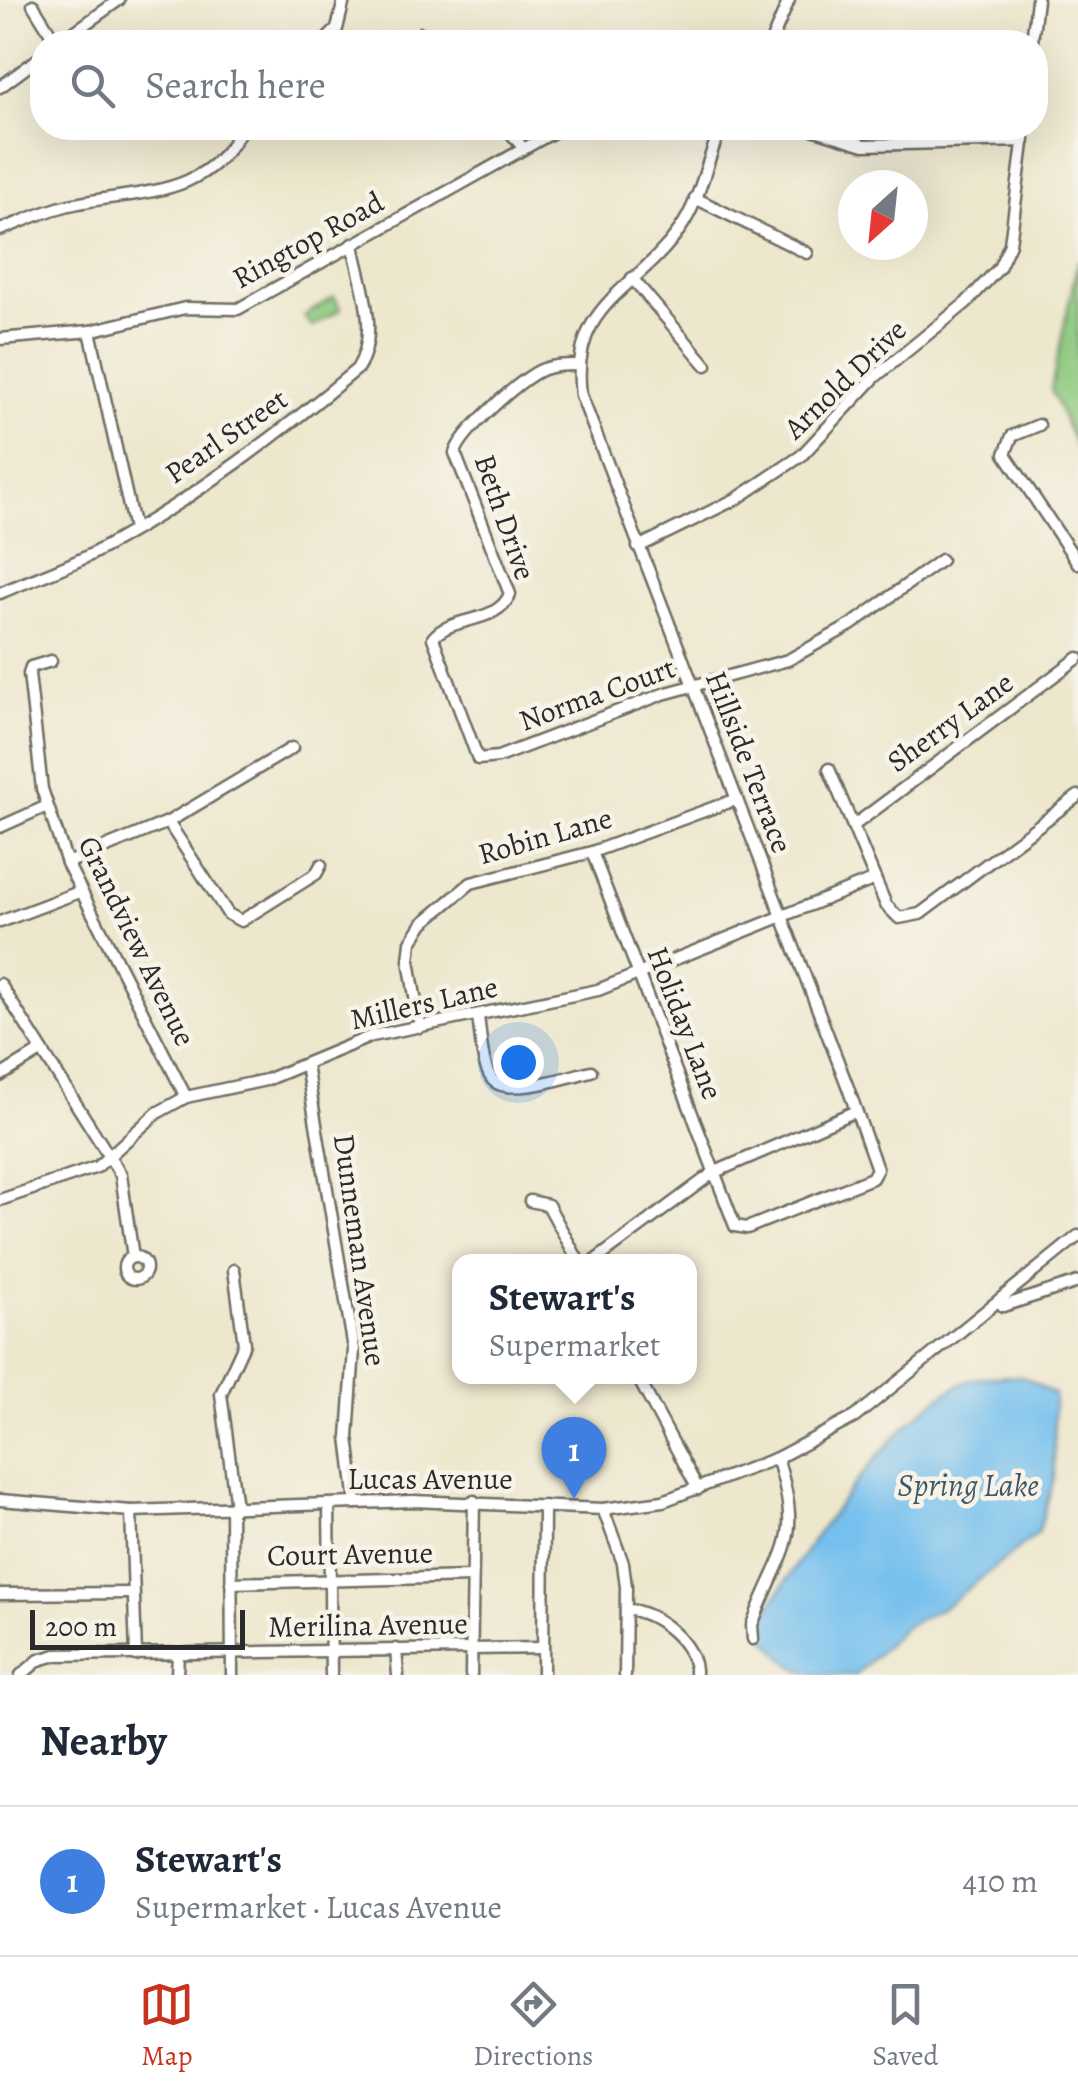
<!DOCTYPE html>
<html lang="en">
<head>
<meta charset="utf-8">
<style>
  body { margin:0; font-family:Alegreya,serif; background:#f6f6f7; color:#1f2937 }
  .compass { position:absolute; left:838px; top:170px; width:90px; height:90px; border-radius:50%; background:#fff; box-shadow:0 10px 40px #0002; rotate:207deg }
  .scale { position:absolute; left:30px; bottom:25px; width:215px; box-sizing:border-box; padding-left:10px; border:5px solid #2b2b2b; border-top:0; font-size:28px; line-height:35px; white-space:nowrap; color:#2b2b2b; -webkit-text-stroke:8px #f7f3e8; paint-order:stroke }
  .you { position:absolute; left:518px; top:1062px; width:35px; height:35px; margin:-25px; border:8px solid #fff; border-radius:50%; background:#1a73e8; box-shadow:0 0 0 15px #1a73e833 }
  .badge { display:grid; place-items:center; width:65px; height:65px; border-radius:50%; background:#c8321e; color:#fff; font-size:32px; font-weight:700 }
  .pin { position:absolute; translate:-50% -82px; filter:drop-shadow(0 2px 5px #0008) }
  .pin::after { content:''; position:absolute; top:52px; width:35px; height:30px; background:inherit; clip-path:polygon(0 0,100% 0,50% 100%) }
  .popup { position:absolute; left:452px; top:1254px; width:245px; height:130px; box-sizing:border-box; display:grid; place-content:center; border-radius:20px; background:#fff; filter:drop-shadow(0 2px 8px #0005); font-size:32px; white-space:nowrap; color:#747a83 }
  .popup b { font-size:38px; color:#1f2937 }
  .popup::after { content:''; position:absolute; left:50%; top:100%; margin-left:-20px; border:20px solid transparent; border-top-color:#fff }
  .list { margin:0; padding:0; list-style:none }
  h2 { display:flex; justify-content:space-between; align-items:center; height:130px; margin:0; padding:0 40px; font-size:42px }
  h2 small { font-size:32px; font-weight:400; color:#747a83 }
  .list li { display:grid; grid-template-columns:65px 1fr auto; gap:30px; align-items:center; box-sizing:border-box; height:150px; padding:0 40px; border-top:2px solid #e0e1e3 }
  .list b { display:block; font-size:38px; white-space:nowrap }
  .list p { margin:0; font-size:32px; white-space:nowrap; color:#747a83 }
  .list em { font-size:32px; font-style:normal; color:#747a83 }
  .icon { flex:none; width:55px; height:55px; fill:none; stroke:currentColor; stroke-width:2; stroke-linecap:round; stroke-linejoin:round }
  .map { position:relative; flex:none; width:1078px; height:1675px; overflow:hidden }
  .search { position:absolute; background:#fff; box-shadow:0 10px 40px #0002; left:30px; right:30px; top:30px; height:110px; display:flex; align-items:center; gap:25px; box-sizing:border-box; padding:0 35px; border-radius:40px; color:#747a83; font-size:38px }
  .sheet { height:280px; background:#fff }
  nav { display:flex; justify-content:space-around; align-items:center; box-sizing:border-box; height:140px; border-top:2px solid #e0e1e3; background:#fff; font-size:28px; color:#747a83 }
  nav a { display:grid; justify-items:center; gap:5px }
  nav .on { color:#c8321e }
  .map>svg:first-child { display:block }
</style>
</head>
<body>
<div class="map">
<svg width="1078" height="1675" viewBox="0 0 1078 1675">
  <rect width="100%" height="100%" fill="#f7f3e8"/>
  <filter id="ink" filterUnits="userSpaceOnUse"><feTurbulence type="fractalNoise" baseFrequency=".01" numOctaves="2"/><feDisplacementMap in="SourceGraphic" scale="20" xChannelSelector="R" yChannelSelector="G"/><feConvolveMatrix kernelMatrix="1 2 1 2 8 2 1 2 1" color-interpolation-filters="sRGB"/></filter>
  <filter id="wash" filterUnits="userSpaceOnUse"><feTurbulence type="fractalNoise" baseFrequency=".0048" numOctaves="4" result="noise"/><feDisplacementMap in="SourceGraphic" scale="40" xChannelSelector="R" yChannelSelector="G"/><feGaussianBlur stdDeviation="2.25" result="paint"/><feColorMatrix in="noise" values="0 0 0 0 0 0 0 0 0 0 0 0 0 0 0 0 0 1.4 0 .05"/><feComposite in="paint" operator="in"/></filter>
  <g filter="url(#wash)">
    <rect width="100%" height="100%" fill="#ede7cd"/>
    <g fill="#8cc87e" stroke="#5c7a54" stroke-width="2.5">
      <path d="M1078,260V452L1051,389Z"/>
      <path d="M334,297L341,309L312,327L304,316Z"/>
    </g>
    <path fill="#75c0ee" stroke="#50768c" stroke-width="2.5" d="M1022,1376L1054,1394V1479L1038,1533L947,1605L904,1627L856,1675C796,1675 795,1674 758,1628C797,1558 895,1412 968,1381C984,1375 1006,1377 1022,1376Z"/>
  </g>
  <g filter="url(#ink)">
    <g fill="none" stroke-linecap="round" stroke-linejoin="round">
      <g stroke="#6f6d64" stroke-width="15">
        <g id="minor">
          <path d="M33,5L56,42"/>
          <path d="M421,33L430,42"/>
          <path d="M60,42L119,0"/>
          <path d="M324,42L337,29L344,0"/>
          <path d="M771,42L789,0"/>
          <path d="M1032,42L1037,0"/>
          <path d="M0,87L42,56"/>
          <path d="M507,128L523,148"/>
          <path d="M809,128L864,145L1024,141"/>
          <path d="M695,198L807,253"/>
          <path d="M0,230C24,221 48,209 74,204C139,190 206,199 242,128"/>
          <path d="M632,278L706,365"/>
          <path d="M90,331L134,529"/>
          <path d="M0,339L90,331L185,308L238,309L561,128"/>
          <path d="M578,365C566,365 551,365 539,371C518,382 462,431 455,453L510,594C497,625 452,615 433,638L478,759L498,757L663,694L788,660L851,625L941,560"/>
          <path d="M1039,425L1012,436L1005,454L1078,563"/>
          <path d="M638,547L738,498L801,456L875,377L966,303L999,268L1010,244L1025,128"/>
          <path d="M0,593C30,580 63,569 92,554C187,504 276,437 357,369C381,332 360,284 353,244"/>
          <path d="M51,661L31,667L29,674L42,789L67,863L186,1097"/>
          <path d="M829,769L886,905L899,918L920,914L1078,796"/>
          <path d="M168,822L228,914L241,921L316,874L321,865"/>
          <path d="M853,826L1078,658"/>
          <path d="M0,827L47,806"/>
          <path d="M592,852L735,1226L747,1228L872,1178L877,1169L847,1085L581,395C569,303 636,292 680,229C701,199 706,161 721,128"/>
          <path d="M67,863L168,822L292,748"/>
          <path d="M0,922L79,892"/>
          <path d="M0,984L121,1175L133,1257"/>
          <path d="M478,1017C481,1034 481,1065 492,1079C506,1098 570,1076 591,1071"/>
          <path d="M420,1027L409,960L411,942L423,923L471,883L592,852L737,799"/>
          <path d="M306,1065L354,1349L348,1437L356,1503"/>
          <path d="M0,1076L41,1051"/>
          <path d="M0,1200L97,1167L157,1113L186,1097L266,1080L372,1036L598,990L875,879"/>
          <path d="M530,1201L548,1205L579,1262"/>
          <circle cx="135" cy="1268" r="11"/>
          <path d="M593,1262L713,1173L856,1111"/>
          <path d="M234,1270L244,1344L221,1394L236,1507"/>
          <path d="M1003,1306L1078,1282"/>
          <path d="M637,1376L698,1489"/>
          <path d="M0,1500L131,1511L413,1501L603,1509L663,1501L777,1458L855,1417L1078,1236"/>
          <path d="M329,1504L331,1675"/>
          <path d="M231,1507L232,1675"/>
          <path d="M603,1509L623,1563L626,1587L625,1675"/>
          <path d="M131,1511L136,1655"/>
          <path d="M231,1583L471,1577"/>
          <path d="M0,1594L133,1593"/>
          <path d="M626,1610C654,1609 698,1645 695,1675"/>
          <path d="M753,1639L752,1625C780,1548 805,1544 777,1458"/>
          <path d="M396,1649L398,1675"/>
          <path d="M21,1675L39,1660L56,1655L543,1648"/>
          <path d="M177,1675L178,1653"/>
          <path d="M471,1675L474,1501"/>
          <path d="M543,1675L544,1506"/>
        </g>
      </g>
      <use href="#minor" stroke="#fff" stroke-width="10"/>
    </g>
  </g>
  <g text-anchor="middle" stroke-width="9" stroke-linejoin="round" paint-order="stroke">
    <g font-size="30" fill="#2b2b2b" stroke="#f7f3e8">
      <text transform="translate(308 240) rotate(-29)" y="10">Ringtop Road</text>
      <text transform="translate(845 379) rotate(-44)" y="10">Arnold Drive</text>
      <text transform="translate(226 436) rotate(-35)" y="10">Pearl Street</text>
      <text transform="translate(505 517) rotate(71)" y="10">Beth Drive</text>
      <text transform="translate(597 694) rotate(-20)" y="10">Norma Court</text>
      <text transform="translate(950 722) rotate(-36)" y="10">Sherry Lane</text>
      <text transform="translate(749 762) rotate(69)" y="10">Hillside Terrace</text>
      <text transform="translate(545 836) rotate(-16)" y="10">Robin Lane</text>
      <text transform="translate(137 941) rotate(64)" y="10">Grandview Avenue</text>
      <text transform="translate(424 1003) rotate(-13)" y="10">Millers Lane</text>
      <text transform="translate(685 1023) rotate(69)" y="10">Holiday Lane</text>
      <text transform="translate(360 1250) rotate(82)" y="10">Dunneman Avenue</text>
      <text x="430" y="1489">Lucas Avenue</text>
      <text transform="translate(350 1554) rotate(-1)" y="10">Court Avenue</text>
      <text transform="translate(368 1625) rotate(-1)" y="10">Merilina Avenue</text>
    </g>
    <g font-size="32" font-style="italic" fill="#415866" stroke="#f7f3e8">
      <text x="968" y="1496">Spring Lake</text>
    </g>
  </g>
</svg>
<svg class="compass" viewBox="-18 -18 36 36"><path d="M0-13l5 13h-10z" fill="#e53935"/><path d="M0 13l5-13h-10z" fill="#747a83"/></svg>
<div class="scale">200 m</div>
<div class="you"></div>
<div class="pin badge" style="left:574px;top:1499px;background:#3f7fe0">1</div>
<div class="popup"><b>Stewart's</b>Supermarket</div>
<div class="search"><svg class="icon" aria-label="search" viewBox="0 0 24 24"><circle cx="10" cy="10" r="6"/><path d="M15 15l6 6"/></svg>Search here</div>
</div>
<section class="sheet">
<h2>Nearby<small></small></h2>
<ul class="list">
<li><span class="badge" style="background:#3f7fe0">1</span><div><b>Stewart's</b><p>Supermarket · Lucas Avenue</p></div><em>410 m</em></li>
</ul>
</section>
<nav>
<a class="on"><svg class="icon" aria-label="map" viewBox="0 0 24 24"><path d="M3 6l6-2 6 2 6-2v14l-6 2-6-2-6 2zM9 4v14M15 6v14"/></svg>Map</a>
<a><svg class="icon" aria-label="directions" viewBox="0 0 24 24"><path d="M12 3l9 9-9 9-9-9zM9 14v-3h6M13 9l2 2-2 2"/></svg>Directions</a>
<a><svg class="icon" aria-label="saved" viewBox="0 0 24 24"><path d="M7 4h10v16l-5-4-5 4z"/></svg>Saved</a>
</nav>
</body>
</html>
